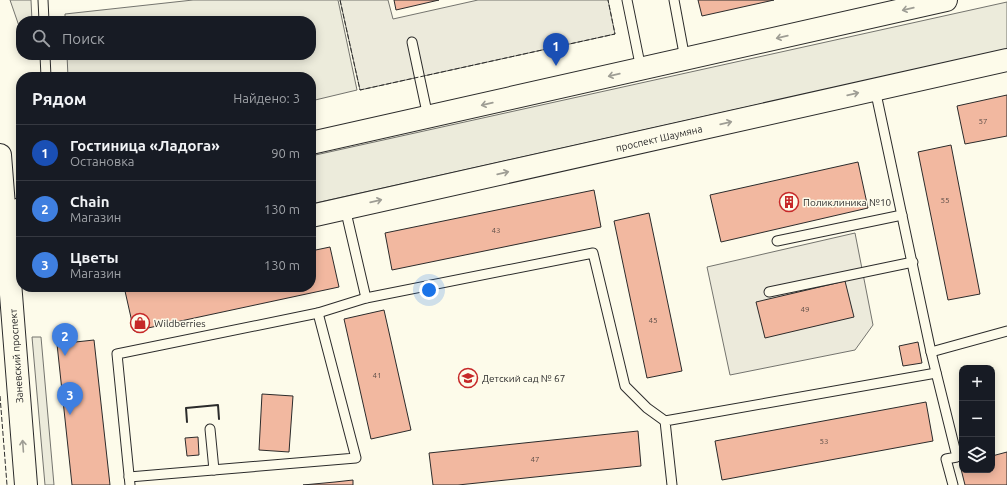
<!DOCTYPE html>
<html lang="ru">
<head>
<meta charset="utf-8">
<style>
  body { margin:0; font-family:Ubuntu,sans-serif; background:#242831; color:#f1f3f6 }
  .controls { position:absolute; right:12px; bottom:12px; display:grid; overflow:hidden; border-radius:8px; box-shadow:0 2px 10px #0003 }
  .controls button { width:36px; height:36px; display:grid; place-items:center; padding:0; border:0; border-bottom:1px solid #363941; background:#171b24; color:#f1f3f6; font:20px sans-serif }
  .you { position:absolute; left:429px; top:290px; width:14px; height:14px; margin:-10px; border:3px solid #fff; border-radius:50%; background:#1a73e8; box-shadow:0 0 0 6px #1a73e833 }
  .badge { display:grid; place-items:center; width:26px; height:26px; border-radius:50%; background:#7c3aed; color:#fff; font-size:13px; font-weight:700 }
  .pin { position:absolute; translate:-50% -33px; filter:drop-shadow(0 1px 2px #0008) }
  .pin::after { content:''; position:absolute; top:21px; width:14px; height:12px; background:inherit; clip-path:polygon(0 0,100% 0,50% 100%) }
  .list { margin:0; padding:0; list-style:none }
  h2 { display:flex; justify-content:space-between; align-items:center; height:52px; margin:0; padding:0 16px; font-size:17px }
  h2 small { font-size:13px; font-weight:400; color:#9ea1a6 }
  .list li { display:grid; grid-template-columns:26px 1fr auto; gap:12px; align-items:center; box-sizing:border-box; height:56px; padding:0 16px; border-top:1px solid #363941 }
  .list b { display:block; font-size:15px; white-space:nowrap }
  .list p { margin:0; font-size:13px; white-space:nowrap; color:#9ea1a6 }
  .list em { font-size:13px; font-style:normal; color:#9ea1a6 }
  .icon { flex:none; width:22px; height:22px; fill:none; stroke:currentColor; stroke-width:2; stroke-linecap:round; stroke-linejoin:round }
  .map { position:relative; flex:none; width:1007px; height:485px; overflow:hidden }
  .search { position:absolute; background:#171b24; box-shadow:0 2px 10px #0003; left:16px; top:16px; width:300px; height:44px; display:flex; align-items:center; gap:10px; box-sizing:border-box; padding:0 14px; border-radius:16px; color:#9ea1a6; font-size:15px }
  .panel { position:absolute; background:#171b24; box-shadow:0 2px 10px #0003; left:16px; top:72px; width:300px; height:220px; border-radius:16px }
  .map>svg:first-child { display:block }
</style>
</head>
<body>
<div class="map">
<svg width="1007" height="485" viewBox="0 0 1007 485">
  <rect width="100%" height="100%" fill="#fdfbea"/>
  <g fill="#ecebdb" stroke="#74746e">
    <path d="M10,0H31L32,21H21V26H19Z"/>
    <path d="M193,0H338L357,90L311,101V77H68L67,55H311V21H65V14Z"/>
    <path d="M1007,2V49L311,204V156Z"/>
    <path d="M32,337H41L54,485H45Z"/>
  </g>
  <g fill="#eceadb" stroke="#74746e">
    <path d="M340,0H388L393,19L478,0H608L615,34L360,90Z"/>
    <path d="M855,233L873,325L855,350L730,375L707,267Z"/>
  </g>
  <g fill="#f2b8a0" stroke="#2b2b2b">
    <path d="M394,0H439L396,10Z"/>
    <path d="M698,0H774L702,16Z"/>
    <path d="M1007,95V136L965,144L957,106Z"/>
    <path d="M951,145L980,294L948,300L918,152Z"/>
    <path d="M858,162L868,208L721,242L710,195Z"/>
    <path d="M594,190L601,227L392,270L385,233Z"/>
    <path d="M649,213L682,371L647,378L614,221Z"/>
    <path d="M330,247L339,287L134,331L125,291L142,287H311V251Z"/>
    <path d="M845,281L854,317L765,338L756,302Z"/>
    <path d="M384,310L411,430L371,439L344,319Z"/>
    <path d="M94,340L110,485H72L57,344Z"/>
    <path d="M918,342L922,363L903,366L899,346Z"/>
    <path d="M262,394L293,396L289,452L259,450Z"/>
    <path d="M926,402L933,441L722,480L715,441Z"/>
    <path d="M638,431L641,466L458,485H433L429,453Z"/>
    <path d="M198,437L199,455L187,456L185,438Z"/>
    <path d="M1007,452V485H965L960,465L962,464V470H992V456Z"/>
    <path d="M353,480V485H303L335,482Z"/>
  </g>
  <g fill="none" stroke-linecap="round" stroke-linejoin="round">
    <g stroke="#2b2b2b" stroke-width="11">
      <g id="lane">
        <path d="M43,0L44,21"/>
        <path d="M627,0L641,69"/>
        <path d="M674,0L685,59"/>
        <path d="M412,42L428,117"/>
        <path d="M45,55L46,77"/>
        <path d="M875,89L931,352L957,457L946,459L953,485"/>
        <path d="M345,208L366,298"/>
        <path d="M777,241L902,215"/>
        <path d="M769,292L913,262"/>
        <path d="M931,352L1007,331"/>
        <path d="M210,429L214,470"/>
        <path d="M129,477L356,458L318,313"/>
        <path d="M130,485L117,354L318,313L366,298L593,253L625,386L647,408L665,421"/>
        <path d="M672,485L665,421L936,373"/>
      </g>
    </g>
    <g stroke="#2b2b2b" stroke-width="24">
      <g id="secondary">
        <path d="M311,143L946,0"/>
        <path d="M0,215L21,209"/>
        <path d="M311,216L1007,60"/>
      </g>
    </g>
    <g stroke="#2b2b2b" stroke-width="24">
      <path id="primary" d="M0,155L26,485"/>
    </g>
    <use href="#lane" stroke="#fdfbea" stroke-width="9"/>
    <use href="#secondary" stroke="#fdfbea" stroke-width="22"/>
    <use href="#primary" stroke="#fdfbea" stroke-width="22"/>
    <g stroke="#2b2b2b" stroke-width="1" stroke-dasharray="5 2" stroke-linecap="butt">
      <path d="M340,0L360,90L615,34L608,0"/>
      <path d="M0,396L7,485"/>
    </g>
    <path stroke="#2b2b2b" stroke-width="2" d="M187,422L186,408L218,405L219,419"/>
  </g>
  <defs><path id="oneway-shaft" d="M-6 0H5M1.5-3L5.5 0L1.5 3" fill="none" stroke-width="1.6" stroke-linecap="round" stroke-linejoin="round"/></defs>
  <g stroke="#9e9d94">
    <use href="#oneway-shaft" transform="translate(908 9) rotate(167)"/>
    <use href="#oneway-shaft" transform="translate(782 37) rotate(167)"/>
    <use href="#oneway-shaft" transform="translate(614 75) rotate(167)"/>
    <use href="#oneway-shaft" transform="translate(853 94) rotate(-13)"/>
    <use href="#oneway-shaft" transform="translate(487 104) rotate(167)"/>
    <use href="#oneway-shaft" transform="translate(726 123) rotate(-13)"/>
    <use href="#oneway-shaft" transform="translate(503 173) rotate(-13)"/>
    <use href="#oneway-shaft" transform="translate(376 201) rotate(-13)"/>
    <use href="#oneway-shaft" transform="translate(23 446) rotate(-94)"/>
  </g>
  <defs>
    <g id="building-ring" transform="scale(1)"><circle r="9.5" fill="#fdfbea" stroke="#c62828" stroke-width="1.5"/><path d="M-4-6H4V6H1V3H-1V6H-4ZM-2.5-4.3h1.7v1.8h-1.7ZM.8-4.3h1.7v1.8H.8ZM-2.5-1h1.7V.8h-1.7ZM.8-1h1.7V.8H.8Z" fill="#c62828"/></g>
    <g id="shop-ring" transform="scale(1)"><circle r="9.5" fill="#fdfbea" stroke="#c62828" stroke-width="1.5"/><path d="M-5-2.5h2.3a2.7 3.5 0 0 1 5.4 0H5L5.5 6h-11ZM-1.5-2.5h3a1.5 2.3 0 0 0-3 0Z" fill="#c62828"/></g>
    <g id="school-ring" transform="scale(1)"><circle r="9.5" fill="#fdfbea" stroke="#c62828" stroke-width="1.5"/><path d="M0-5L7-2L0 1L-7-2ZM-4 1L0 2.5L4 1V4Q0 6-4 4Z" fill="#c62828"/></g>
  </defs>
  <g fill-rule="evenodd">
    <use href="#building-ring" x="789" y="202"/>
    <use href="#shop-ring" x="140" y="323"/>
    <use href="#school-ring" x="468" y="378"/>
  </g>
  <g text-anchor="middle" stroke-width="3" stroke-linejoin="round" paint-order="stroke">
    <g font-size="8" fill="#5d4e48">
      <text x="983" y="124">57</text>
      <text x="945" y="203">55</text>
      <text x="496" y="233">43</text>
      <text x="805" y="312">49</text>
      <text x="653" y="323">45</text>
      <text x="377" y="378">41</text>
      <text x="824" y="444">53</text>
      <text x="535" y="462">47</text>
    </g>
    <g font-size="10" fill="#2b2b2b" stroke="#fdfbea">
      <text transform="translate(659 138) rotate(-13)" y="4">проспект Шаумяна</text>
      <text transform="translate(16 356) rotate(-94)" y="4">Заневский проспект</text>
    </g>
    <g font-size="10" fill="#2b2b2b" stroke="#fdfbea" text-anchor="start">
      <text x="803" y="206">Поликлиника №10</text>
      <text x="154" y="327">Wildberries</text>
      <text x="482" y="382">Детский сад № 67</text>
    </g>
  </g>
</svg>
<div class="controls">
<button>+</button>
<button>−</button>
<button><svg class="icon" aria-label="layers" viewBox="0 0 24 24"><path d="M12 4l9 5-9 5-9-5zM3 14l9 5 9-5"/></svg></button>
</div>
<div class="you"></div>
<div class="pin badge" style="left:556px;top:66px;background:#1a4fb4">1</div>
<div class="pin badge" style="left:65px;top:356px;background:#3f7fe0">2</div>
<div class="pin badge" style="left:70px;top:415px;background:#3f7fe0">3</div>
<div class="search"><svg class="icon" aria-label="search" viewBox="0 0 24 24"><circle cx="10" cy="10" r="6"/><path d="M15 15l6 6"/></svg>Поиск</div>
<section class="panel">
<h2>Рядом<small>Найдено: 3</small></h2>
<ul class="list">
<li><span class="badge" style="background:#1a4fb4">1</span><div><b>Гостиница «Ладога»</b><p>Остановка</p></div><em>90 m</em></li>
<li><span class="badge" style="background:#3f7fe0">2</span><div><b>Chain</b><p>Магазин</p></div><em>130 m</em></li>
<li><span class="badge" style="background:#3f7fe0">3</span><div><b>Цветы</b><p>Магазин</p></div><em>130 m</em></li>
</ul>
</section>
</div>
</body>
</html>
